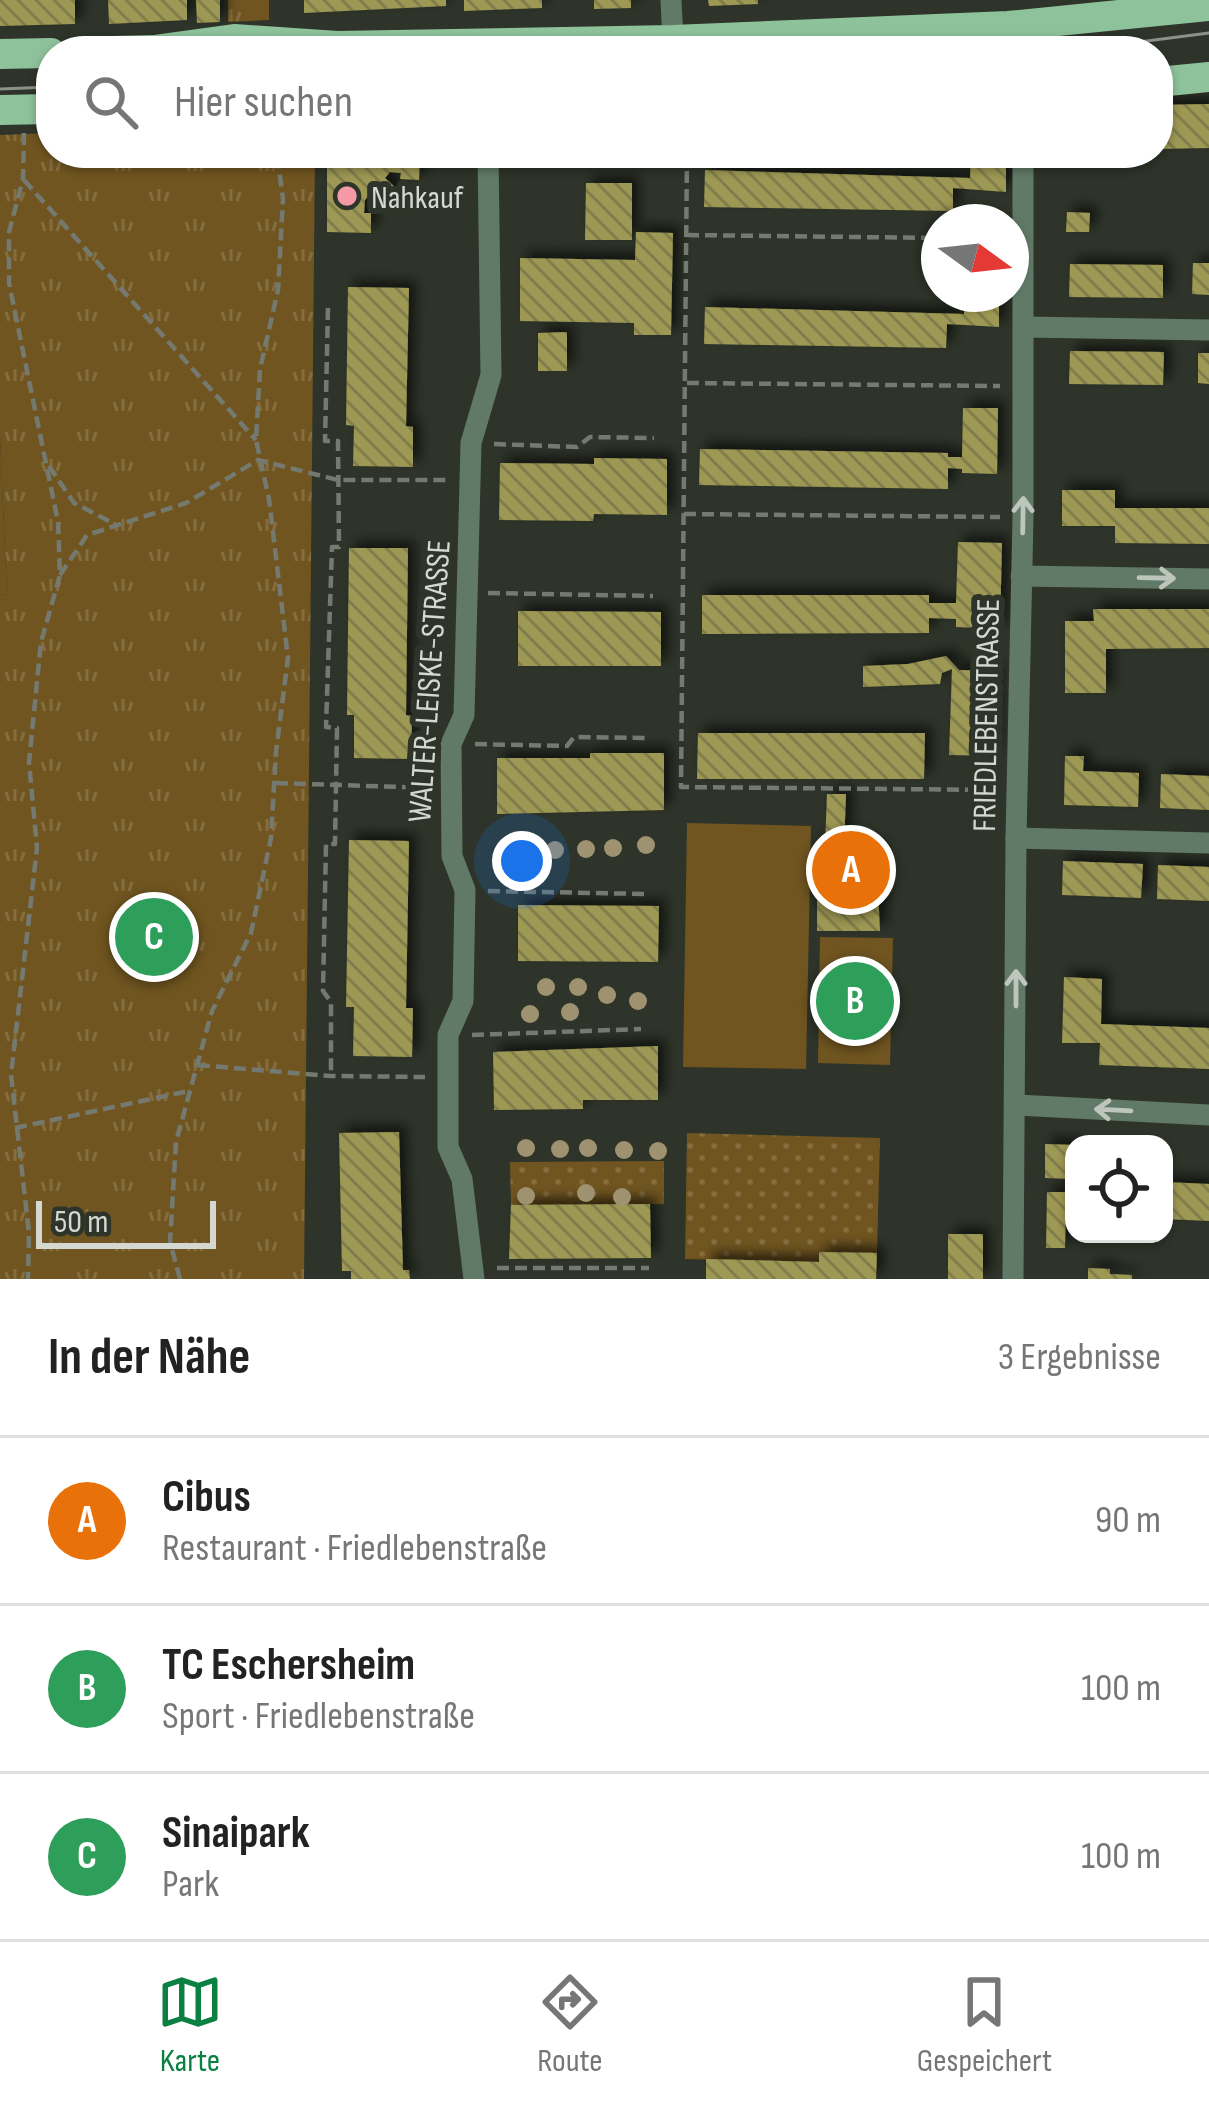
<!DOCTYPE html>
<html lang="de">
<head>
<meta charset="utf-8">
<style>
  body { margin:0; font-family:"Sofia Sans Condensed",sans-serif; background:#f2f2f2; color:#222 }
  .controls { position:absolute; right:36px; bottom:36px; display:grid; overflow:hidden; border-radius:24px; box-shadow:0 3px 9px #0004 }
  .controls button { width:108px; height:108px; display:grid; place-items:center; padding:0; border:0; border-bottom:3px solid #e0e0e0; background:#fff; color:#222; font:60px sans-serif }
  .compass { position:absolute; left:921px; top:204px; width:108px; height:108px; border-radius:50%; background:#fff; box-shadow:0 3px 9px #0004; rotate:105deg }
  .scale { position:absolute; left:36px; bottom:30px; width:180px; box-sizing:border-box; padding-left:12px; border:6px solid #d4d8d1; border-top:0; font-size:33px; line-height:42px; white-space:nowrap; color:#d4d8d1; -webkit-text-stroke:9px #2e3429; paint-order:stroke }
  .you { position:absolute; left:522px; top:861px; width:42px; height:42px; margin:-30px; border:9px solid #fff; border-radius:50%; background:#1a73e8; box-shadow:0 0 0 18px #1a73e833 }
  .badge { display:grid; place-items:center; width:78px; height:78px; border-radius:50%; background:#0b8043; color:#fff; font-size:39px; font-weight:700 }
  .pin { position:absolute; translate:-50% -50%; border:6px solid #fff; box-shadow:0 3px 12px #0006 }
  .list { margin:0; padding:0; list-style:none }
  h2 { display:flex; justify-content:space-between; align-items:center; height:156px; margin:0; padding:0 48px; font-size:51px }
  h2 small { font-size:39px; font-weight:400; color:#767676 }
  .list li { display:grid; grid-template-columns:78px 1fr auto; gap:36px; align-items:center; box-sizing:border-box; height:168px; padding:0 48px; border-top:3px solid #e0e0e0 }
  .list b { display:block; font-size:45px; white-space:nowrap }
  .list p { margin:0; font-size:39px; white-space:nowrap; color:#767676 }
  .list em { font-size:39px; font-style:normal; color:#767676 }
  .icon { flex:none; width:66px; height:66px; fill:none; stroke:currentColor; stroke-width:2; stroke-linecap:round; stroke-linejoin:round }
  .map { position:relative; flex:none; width:1209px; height:1279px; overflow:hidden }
  .search { position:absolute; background:#fff; box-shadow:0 3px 9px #0004; left:36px; right:36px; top:36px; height:132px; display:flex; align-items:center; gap:30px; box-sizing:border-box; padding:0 42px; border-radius:48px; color:#767676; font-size:45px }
  .sheet { height:660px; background:#fff }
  nav { display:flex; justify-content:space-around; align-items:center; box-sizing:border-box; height:168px; border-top:3px solid #e0e0e0; background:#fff; font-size:33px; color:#767676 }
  nav a { display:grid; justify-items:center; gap:6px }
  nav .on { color:#0b8043 }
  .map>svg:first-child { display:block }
</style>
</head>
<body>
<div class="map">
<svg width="1209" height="1279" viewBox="0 0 1209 1279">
  <defs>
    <pattern id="grass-dots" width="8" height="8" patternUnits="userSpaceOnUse" patternTransform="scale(3)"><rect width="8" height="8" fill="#705520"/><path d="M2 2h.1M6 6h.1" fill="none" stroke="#846d3f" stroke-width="1.8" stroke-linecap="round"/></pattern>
    <pattern id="park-tufts" width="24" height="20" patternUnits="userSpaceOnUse" patternTransform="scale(3)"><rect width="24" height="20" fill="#705520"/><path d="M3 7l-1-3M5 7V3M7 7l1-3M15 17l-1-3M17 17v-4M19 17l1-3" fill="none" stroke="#846d3f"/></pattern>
    <pattern id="building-back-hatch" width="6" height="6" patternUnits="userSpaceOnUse" patternTransform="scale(3)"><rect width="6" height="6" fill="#9d9852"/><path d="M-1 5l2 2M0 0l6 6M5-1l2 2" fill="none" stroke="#817e4c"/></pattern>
    <filter id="shadow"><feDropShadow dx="7" dy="-7" stdDeviation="6" flood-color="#0009"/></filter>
  </defs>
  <rect width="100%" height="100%" fill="#2e3429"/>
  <g fill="url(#grass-dots)">
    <path d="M687,1133L880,1138L877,1253L820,1252L819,1262L685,1259Z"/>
    <path d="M664,1161V1204L511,1205L510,1162Z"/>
  </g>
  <g fill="url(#park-tufts)">
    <path d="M228,0H269V20L228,22Z"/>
    <path d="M51,133V153H315L304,1279H0V596L7,594L0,438V135Z"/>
  </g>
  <g fill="#705520">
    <path d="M0,438L7,594L0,596Z"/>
    <path d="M687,823L811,826L806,1069L683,1067Z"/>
    <path d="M820,937L893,938L890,1065L818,1063Z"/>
  </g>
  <g fill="url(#building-back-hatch)" filter="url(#shadow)">
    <path d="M0,0H75V24L0,26Z"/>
    <path d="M108,0H187V20L109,24Z"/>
    <path d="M196,0H220V22L197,23Z"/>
    <path d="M304,0H446V6L304,13Z"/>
    <path d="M464,0H542V8L464,11Z"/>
    <path d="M594,0H631V8L594,9Z"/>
    <path d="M708,0H758V4L709,6Z"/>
    <path d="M1209,104V148L1158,149V105Z"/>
    <path d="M327,153H420L419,180L400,179L401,173L390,172L385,178L401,193L389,207L372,191L365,200L364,213H371V233L327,232Z"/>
    <path d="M971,153H1006V192L953,188V211L704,207L705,170L970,178Z"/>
    <path d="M586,183H632V240H585Z"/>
    <path d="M1067,212L1090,213L1089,232H1066Z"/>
    <path d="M636,232L673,233L671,335H634V323L520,321V258L635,260Z"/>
    <path d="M1193,263H1209V295L1192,294Z"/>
    <path d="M1070,264L1163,265V298L1069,297Z"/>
    <path d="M348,287L409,288L406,426L413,427V467L353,466L354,426L346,425Z"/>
    <path d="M964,294H999V327L947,324L946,348L704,344L705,307L964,314Z"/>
    <path d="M567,332V371H538V333Z"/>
    <path d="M1070,351L1164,352L1163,385L1069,384Z"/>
    <path d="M1198,353H1209V384L1198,383Z"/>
    <path d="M963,408H998L997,474L962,473V469L948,468V489L699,485L700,449L948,453V457H962Z"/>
    <path d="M594,458L667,459V515L594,514L593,521L499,520L500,463L594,464Z"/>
    <path d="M1062,490H1115V508H1209V544L1115,543V526H1062Z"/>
    <path d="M958,542L1002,543L1000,629L956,627V619L929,618V633L702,634V595H929V603H956Z"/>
    <path d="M349,548H408L406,715L412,716L411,759L354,758V715H347Z"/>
    <path d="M1093,609H1209V648L1106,649V693H1065V621H1094Z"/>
    <path d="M518,611L661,612V666H518Z"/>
    <path d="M946,656L959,670L995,671L993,756L949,755L952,669L942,673L940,684L863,687V666L908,664Z"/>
    <path d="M698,733H925L924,779H697Z"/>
    <path d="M590,753H664V810L497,814V758H590Z"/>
    <path d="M1065,756H1084L1083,771L1139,773L1138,807L1064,805Z"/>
    <path d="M1161,774L1209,776V810L1160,808Z"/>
    <path d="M827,794H846L844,846L825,845Z"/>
    <path d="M349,840L409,841L406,1008H413L412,1057L353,1056L354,1007H346Z"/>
    <path d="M826,849H876L880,931H817V894H826Z"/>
    <path d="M1063,861L1143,864L1141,898L1062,895Z"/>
    <path d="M1158,865L1209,867V901L1157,899Z"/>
    <path d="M518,905L659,906L658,962L518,961Z"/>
    <path d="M1064,977L1102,979L1101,1024L1209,1028V1069L1099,1065L1100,1043H1062Z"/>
    <path d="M658,1046V1100H583V1109L494,1110L493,1052Z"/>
    <path d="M399,1132L403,1270H409L410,1279H351V1271H342L339,1133Z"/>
    <path d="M1045,1144L1074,1145V1179L1045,1178Z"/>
    <path d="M1164,1182L1209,1184V1221L1164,1219Z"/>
    <path d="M1047,1192H1066L1065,1248H1046Z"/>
    <path d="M650,1204L651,1258L509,1259L511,1205Z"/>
    <rect x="948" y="1234" width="35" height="45"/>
    <path d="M819,1252L877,1253L876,1279H706V1259L819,1262Z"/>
    <path d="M1088,1268L1110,1269V1274L1132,1275V1279H1088Z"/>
  </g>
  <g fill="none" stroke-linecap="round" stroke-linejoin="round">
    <g stroke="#757a71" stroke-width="4.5" stroke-dasharray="12 6" stroke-linecap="butt">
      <path d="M24,133L23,179L9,232V283L58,522L60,575L41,642L29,762L37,848L11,1075L29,1233L28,1279"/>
      <path d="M687,153L681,787L996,790"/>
      <path d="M24,180L256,440"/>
      <path d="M687,235L939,238"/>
      <path d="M328,308L325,441H338L339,547H332L326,727L337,728L335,844H326L323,991L331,1002V1076"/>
      <path d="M687,383L1000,386"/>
      <path d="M494,444L577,447L590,437L654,438"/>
      <path d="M49,466L74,503L115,524"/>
      <path d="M684,514L1000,517"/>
      <path d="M60,575L87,535L186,503L258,460L338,480H446"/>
      <path d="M488,593L653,596"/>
      <path d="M475,744L567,746L574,737L646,738"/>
      <path d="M276,783L432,788"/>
      <path d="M488,891L647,894"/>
      <path d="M472,1035L641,1029"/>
      <path d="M198,1065L331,1076L425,1077"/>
      <path d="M15,1128L189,1091"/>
      <path d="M497,1268H649"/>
      <path d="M180,1279L170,1242L176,1142L212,1011L251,933L271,838L276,752L288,658L269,499L256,440L260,369L278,290L283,199L277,153"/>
    </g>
    <g stroke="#617a67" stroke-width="21">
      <path d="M671,0L673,40"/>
      <path d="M1024,327L1209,330"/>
      <path d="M1021,576L1209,579"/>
      <path d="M1016,838L1209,843"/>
      <path d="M1017,1105L1209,1115"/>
      <path d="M474,1279L462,1179L448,1147V1035L463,1001L465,890L452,856L451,744L464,715L471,443L491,375L488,153"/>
      <path d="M1013,1279L1016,838L1023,517V153"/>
    </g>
    <g stroke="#8ec29b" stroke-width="30">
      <path d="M112,51L154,50L234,39L337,46L673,40L1008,26L1209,6"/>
      <path d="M0,54L51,53"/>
      <path d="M1158,82L1209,77"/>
      <path d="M0,110L51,109"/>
    </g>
    <g stroke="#8d9289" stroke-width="3">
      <path d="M967,51L1131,43L1209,33"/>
      <path d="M0,89L51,87"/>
    </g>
  </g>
  <g fill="#9f9271">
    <circle cx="646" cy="845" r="9"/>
    <circle cx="613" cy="848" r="9"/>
    <circle cx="586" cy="849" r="9"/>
    <circle cx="555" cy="850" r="9"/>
    <circle cx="520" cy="851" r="9"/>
    <circle cx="546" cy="987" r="9"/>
    <circle cx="578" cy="987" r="9"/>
    <circle cx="607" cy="995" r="9"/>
    <circle cx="638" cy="1001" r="9"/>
    <circle cx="570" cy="1012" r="9"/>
    <circle cx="530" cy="1014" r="9"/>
    <circle cx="526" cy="1148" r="9"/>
    <circle cx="588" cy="1148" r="9"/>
    <circle cx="560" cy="1149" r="9"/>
    <circle cx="624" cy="1150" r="9"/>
    <circle cx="658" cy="1151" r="9"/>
    <circle cx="586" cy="1193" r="9"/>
    <circle cx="526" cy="1196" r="9"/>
    <circle cx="622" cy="1197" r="9"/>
  </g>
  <defs><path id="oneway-shaft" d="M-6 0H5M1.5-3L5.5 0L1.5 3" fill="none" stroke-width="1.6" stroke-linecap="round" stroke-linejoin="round" transform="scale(3)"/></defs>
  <g stroke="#bdc5bc">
    <use href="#oneway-shaft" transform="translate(1023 515) rotate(-89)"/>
    <use href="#oneway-shaft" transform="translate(1157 578) rotate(1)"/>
    <use href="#oneway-shaft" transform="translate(1016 988) rotate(-90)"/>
    <use href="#oneway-shaft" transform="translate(1113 1110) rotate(-177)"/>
  </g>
  <circle fill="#f49aa6" stroke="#2e3429" stroke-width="4.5" cx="347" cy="196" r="12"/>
  <g text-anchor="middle" stroke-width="12" stroke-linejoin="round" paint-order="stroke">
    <g font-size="33" fill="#d4d8d1" stroke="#2e3429" text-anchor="start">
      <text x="371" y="208">Nahkauf</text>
    </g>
    <g font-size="33" fill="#d4d8d1" stroke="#2e3429">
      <text transform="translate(428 681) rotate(-86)" y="12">WALTER-LEISKE-STRASSE</text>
      <text transform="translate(985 715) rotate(-89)" y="12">FRIEDLEBENSTRASSE</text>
    </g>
  </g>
</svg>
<div class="controls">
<button><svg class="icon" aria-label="locate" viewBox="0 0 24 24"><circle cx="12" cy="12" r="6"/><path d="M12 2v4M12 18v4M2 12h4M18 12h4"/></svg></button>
</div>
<svg class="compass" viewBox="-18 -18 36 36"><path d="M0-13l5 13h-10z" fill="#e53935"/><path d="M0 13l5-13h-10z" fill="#767676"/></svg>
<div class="scale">50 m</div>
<div class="you"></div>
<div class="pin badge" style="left:851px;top:870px;background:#e8710a">A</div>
<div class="pin badge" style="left:855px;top:1001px;background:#2e9e5b">B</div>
<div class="pin badge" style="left:154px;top:937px;background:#2e9e5b">C</div>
<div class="search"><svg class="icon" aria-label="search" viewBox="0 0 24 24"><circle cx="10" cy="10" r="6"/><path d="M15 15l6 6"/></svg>Hier suchen</div>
</div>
<section class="sheet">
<h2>In der Nähe<small>3 Ergebnisse</small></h2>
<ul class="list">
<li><span class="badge" style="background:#e8710a">A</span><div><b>Cibus</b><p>Restaurant · Friedlebenstraße</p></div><em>90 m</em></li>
<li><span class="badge" style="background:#2e9e5b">B</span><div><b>TC Eschersheim</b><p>Sport · Friedlebenstraße</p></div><em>100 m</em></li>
<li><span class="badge" style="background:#2e9e5b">C</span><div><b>Sinaipark</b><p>Park</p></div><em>100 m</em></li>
</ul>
</section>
<nav>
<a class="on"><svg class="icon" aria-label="map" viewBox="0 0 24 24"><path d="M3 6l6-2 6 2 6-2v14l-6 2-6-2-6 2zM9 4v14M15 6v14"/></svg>Karte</a>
<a><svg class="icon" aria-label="directions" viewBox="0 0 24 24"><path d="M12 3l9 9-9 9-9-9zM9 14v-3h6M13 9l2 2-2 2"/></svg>Route</a>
<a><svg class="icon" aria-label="saved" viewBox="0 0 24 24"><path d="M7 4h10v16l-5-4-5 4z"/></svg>Gespeichert</a>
</nav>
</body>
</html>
